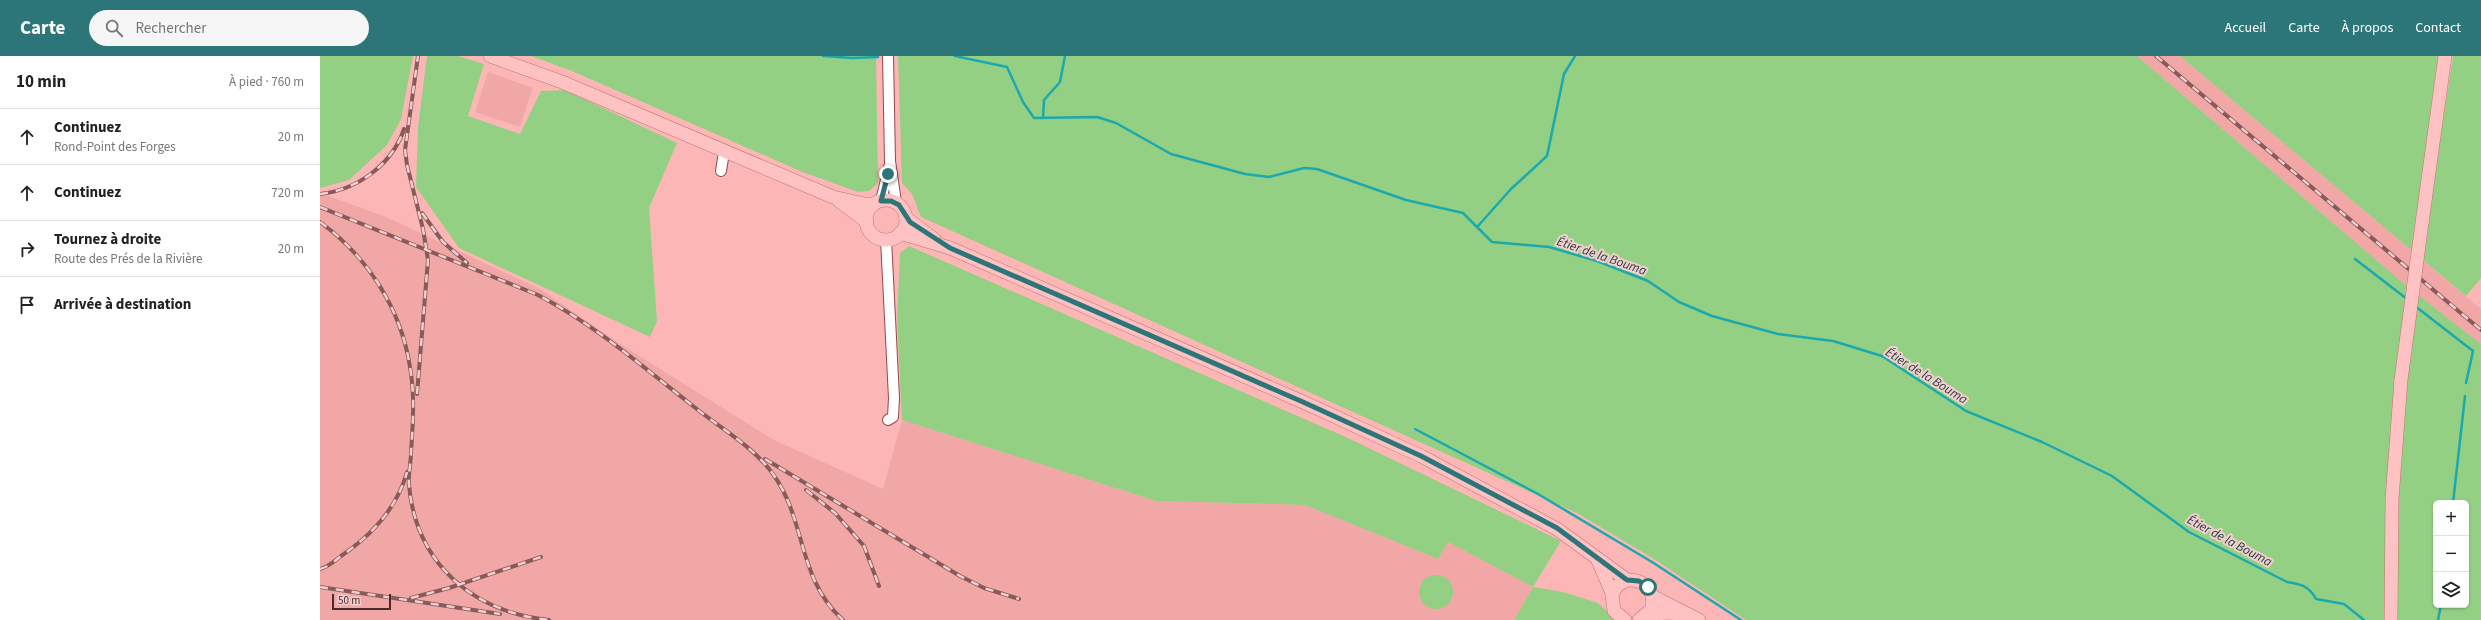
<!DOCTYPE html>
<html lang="fr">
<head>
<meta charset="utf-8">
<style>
  body { margin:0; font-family:"Source Sans 3",sans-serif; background:#f6f6f6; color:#222 }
  .controls { position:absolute; right:12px; bottom:12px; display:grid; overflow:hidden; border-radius:6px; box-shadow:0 1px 3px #0004 }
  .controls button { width:36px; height:36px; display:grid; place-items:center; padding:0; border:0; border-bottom:1px solid #e0e0e0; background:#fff; color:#222; font:20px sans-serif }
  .scale { position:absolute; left:12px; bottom:10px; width:59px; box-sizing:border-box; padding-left:4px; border:2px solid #4c292a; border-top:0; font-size:11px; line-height:14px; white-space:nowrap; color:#4c292a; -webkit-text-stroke:3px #f3cece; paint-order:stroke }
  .stop { position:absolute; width:12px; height:12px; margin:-9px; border:3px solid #2c7679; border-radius:50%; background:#fff }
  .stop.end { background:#2c7679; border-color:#fff; box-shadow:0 1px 4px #0008 }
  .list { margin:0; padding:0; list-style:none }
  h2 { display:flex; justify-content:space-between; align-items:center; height:52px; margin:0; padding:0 16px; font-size:17px }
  h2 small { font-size:13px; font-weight:400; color:#767676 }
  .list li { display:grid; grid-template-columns:26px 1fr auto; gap:12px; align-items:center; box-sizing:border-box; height:56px; padding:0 16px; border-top:1px solid #e0e0e0 }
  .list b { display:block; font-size:15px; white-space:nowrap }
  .list p { margin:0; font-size:13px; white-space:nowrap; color:#767676 }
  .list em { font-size:13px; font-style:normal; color:#767676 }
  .icon { flex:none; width:22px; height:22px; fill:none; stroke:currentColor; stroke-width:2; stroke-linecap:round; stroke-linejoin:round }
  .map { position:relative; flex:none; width:2161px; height:564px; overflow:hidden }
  header { display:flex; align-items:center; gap:24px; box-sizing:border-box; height:56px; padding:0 20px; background:#2c7679; color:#fff }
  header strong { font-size:19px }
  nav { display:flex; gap:22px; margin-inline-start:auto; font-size:14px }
  .search { width:280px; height:36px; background:#f6f6f6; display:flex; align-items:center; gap:10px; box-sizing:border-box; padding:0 14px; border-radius:22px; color:#767676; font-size:15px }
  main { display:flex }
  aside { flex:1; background:#fff }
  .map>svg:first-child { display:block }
</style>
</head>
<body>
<header>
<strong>Carte</strong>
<div class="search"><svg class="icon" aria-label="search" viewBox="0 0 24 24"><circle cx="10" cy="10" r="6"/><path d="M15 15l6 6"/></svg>Rechercher</div>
<nav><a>Accueil</a><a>Carte</a><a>À propos</a><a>Contact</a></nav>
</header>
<main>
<aside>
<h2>10 min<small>À pied · 760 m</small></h2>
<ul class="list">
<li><svg class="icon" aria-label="ahead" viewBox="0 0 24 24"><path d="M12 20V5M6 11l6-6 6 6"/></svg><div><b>Continuez</b><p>Rond-Point des Forges</p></div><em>20 m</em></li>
<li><svg class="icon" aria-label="ahead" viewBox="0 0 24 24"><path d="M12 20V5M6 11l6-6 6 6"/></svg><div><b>Continuez</b></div><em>720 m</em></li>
<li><svg class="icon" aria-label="right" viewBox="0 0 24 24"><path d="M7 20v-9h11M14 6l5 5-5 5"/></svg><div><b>Tournez à droite</b><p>Route des Prés de la Rivière</p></div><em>20 m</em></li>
<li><svg class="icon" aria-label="arrive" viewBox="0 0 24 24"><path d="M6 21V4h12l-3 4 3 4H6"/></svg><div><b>Arrivée à destination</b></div></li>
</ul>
</aside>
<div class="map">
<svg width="2161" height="564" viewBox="0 0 2161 564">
  <rect width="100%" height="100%" fill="#fdb6b6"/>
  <g fill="#f2a7a7">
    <path d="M1817,0H1860L2161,253V288L2082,226Z"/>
    <path d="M168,16L213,32L200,71L155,56Z"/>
    <path d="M0,137L64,160L220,233L297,286L454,384L563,433L582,364L836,445L985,449L1118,503L1128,486L1213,531L1194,564H0Z"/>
  </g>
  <g fill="#94d083" fill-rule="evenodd">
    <path d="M0,0H93L81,63L67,89L29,124L0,132Z"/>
    <path d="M107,0H138L164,8L148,60L200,78L221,35L245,34L357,87L329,152L337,265L330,281L139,192L96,131L98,71Z"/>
    <path d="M211,0H556L558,127L549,135L538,136L480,115L252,15Z"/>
    <path d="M578,0H1817L2082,226L2161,288V564H1426L1334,503L1257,457L601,161L592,138L582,127ZM2116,447H2146V549H2116Z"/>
    <path d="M1860,0H2118L2096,166L2120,84L2133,0H2161V222L2146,240Z"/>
    <path d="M589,190L1028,382L1241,485L1213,531L1243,536L1278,547L1297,564H1194L1213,531L1128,486L1118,503L985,449L836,445L582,364L577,262L580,197Z"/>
    <circle cx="1116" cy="536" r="17"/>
  </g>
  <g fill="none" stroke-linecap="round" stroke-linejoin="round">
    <g stroke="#1ca9ae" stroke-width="2.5">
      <path d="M503,0L532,2L558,1"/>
      <path d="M635,0L687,11L703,46L714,62L777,61L796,67L851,98L925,118L949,121L984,112L997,113L1086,144L1143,157L1172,186L1229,191L1277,205L1328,225L1359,246L1392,260L1458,278L1513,285L1562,300L1646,355L1722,386L1792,420L1869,476L1967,526C1981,528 1989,530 1996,543L2024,548L2044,564"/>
      <path d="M723,62L724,44L740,26L745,0"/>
      <path d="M1158,170L1191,133L1227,100L1244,18L1255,0"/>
      <path d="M2035,203L2087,243"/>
      <path d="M2095,250L2153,295L2146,327"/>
      <path d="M1095,373L1218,438L1332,506L1421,564"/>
      <path d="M2133,447L2145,340"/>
      <path d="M2118,564L2121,549"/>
    </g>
    <g stroke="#94474a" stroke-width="12">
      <g id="minor">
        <path d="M568,0L570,105L576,146"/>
        <path d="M401,115L404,96"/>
        <path d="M561,145L569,111"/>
        <path d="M566,183L574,342L573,361L568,364"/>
      </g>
    </g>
    <g stroke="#c07273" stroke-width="14">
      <g id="major">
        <path d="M170,0L242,26L513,141L544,148H554"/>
        <circle cx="566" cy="164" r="20"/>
        <path d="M519,145L547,166"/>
        <path d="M586,162L614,183"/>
        <path d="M2102,167L2125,0"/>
        <path d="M580,177L630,192L983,346L1101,400L1237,473L1307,524"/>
        <path d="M1278,505L1292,537"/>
        <path d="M1332,540L1379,564"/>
        <path d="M1327,559L1346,557L1363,558"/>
        <path d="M1305,564L1294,555L1292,539C1302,511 1341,526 1331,554L1319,564"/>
        <path d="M2071,564L2072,443L2081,324"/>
      </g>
    </g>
    <use href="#minor" stroke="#fff" stroke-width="10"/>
    <use href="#major" stroke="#fec2c2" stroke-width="13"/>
    <g stroke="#895a5a" stroke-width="4">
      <g id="rail">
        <path d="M1836,0L2161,274"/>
        <path d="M0,138C37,134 72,109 84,73"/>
        <path d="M0,151L218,239C275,269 323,311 373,350C400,372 436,392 455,421C486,466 478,524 523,564"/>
        <path d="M102,157L123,186L147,207"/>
        <path d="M0,166C48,201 81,253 90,311C95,339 93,368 91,396C91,407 88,419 89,429C96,508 153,556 229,564"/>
        <path d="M97,338L108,204L103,173L87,109L85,94L98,0"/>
        <path d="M445,403L640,520L664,532L699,543"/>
        <path d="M486,434L515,457L544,490L559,530"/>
        <path d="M0,513C8,511 15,505 21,500C52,479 77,452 87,416"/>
        <path d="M0,531L180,558"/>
        <path d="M91,542L129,532L221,501"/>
      </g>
    </g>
    <use href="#rail" stroke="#f3cece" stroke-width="2.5" stroke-dasharray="8" stroke-linecap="butt"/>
    <g stroke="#c07273" stroke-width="14" stroke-linecap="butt">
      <path id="major-bridge" d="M2081,324L2102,167"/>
    </g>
    <use href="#major-bridge" stroke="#fec2c2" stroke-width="13"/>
  </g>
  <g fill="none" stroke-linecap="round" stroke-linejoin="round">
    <path stroke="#2c7679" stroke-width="5" d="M568,118L561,145H571L579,149L590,166L630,192L983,346L1101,400L1237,472L1307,524L1319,525L1328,531"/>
  </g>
  <g text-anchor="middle" stroke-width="4" stroke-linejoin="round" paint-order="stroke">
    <g font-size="13" font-style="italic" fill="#233f40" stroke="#f3cece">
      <text transform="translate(1282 199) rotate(19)" y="5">Étier de la Bouma</text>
      <text transform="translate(1607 319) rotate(32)" y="5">Étier de la Bouma</text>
      <text transform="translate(1910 484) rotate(28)" y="5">Étier de la Bouma</text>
    </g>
  </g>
</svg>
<div class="controls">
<button>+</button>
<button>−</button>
<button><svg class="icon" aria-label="layers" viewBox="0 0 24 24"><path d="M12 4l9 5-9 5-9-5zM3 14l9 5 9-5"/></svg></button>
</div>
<div class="scale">50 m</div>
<div class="stop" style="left:1328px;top:531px"></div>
<div class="stop end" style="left:568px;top:118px"></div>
</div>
</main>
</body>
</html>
